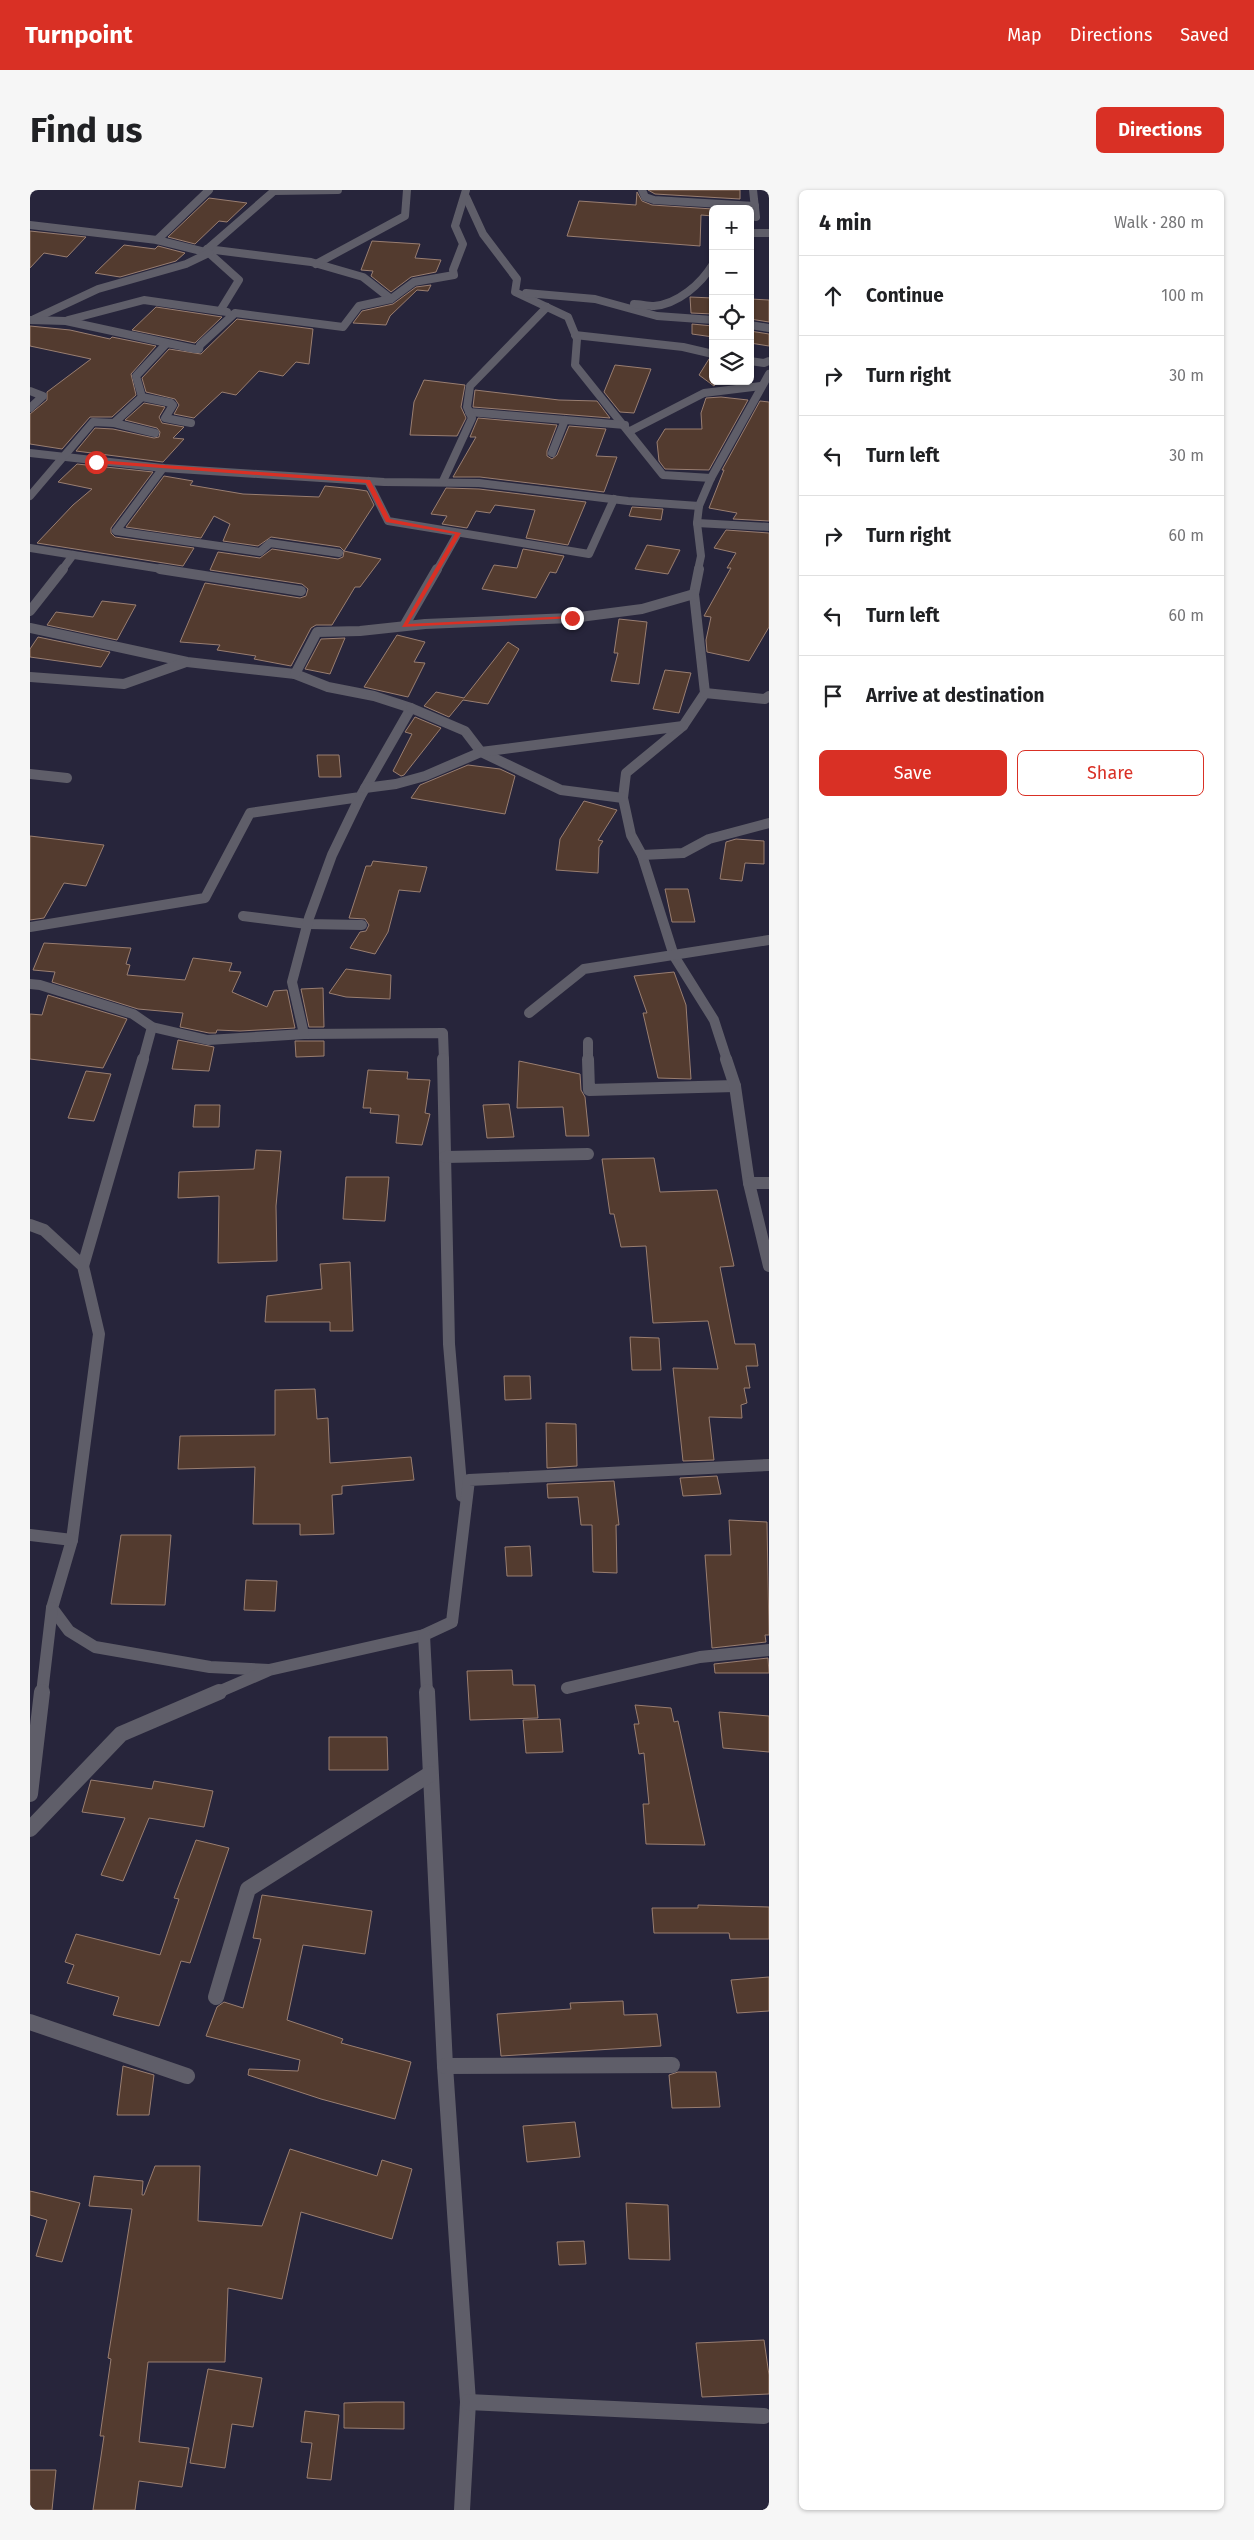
<!DOCTYPE html>
<html lang="en">
<head>
<meta charset="utf-8">
<style>
  body { margin:0; font-family:"Fira Sans",sans-serif; background:#f6f6f6; color:#202124 }
  .controls { position:absolute; right:15px; top:15px; display:grid; overflow:hidden; border-radius:8px; box-shadow:0 1px 4px #0004 }
  .controls button { width:45px; height:45px; display:grid; place-items:center; padding:0; border:0; border-bottom:1px solid #e0e0e0; background:#fff; color:#202124; font:25px sans-serif }
  .stop { position:absolute; width:15px; height:15px; margin:-11px; border:4px solid #d93025; border-radius:50%; background:#fff }
  .stop.end { background:#d93025; border-color:#fff; box-shadow:0 1px 5px #0008 }
  .list { margin:0; padding:0; list-style:none }
  h2 { display:flex; justify-content:space-between; align-items:center; height:65px; margin:0; padding:0 20px; font-size:21px }
  h2 small { font-size:16px; font-weight:400; color:#757577 }
  .list li { display:grid; grid-template-columns:32px 1fr auto; gap:15px; align-items:center; box-sizing:border-box; height:80px; padding:0 20px; border-top:1px solid #e0e0e0 }
  .list b { display:block; font-size:19px; white-space:nowrap }
  .list em { font-size:16px; font-style:normal; color:#757577 }
  .actions { display:flex; gap:10px; padding:15px 20px }
  .actions a { flex:1; padding:11px 0; border:1px solid #d93025; border-radius:8px; text-align:center; font-size:18px; color:#d93025 }
  .actions .main { background:#d93025; color:#fff }
  .icon { flex:none; width:28px; height:28px; fill:none; stroke:currentColor; stroke-width:2; stroke-linecap:round; stroke-linejoin:round }
  .map { position:relative; flex:none; width:739px; height:2320px; overflow:hidden; border-radius:8px }
  header { display:flex; align-items:center; gap:30px; box-sizing:border-box; height:70px; padding:0 25px; background:#d93025; color:#fff }
  header strong { font-size:24px }
  nav { display:flex; gap:28px; margin-inline-start:auto; font-size:18px }
  .intro { display:flex; align-items:center; justify-content:space-between; box-sizing:border-box; height:120px; padding:0 30px }
  h1 { margin:0; font-size:35px }
  .button { padding:12px 22px; border-radius:8px; background:#d93025; color:#fff; font-size:18px; font-weight:700 }
  main { display:flex; gap:30px; padding:0 30px }
  aside { flex:1; background:#fff; border-radius:8px; box-shadow:0 1px 4px #0004 }
  .map>svg:first-child { display:block }
</style>
</head>
<body>
<header>
<strong>Turnpoint</strong>
<nav><a>Map</a><a>Directions</a><a>Saved</a></nav>
</header>
<div class="intro"><h1>Find us</h1><a class="button">Directions</a></div>
<main>
<div class="map">
<svg width="739" height="2320" viewBox="0 0 739 2320">
  <rect width="100%" height="100%" fill="#27253b"/>
  <g fill="#533b2f" stroke="#997e71">
    <path d="M618,0H710V9L625,4Z"/>
    <path d="M607,2L612,11L622,15L683,19V26L671,25L670,56L537,46L549,11L606,15Z"/>
    <path d="M179,8L217,13L197,32L189,31L165,54L138,47Z"/>
    <path d="M0,41L56,47L37,67L14,63L0,78Z"/>
    <path d="M342,51L390,54L385,68L411,70L406,82L381,87L361,102L341,86L343,81L331,80Z"/>
    <path d="M94,55L125,59L128,56L155,63L146,71L90,87L65,83Z"/>
    <path d="M401,95L398,101L387,100L360,126L356,135L323,133L332,121L363,114L386,97Z"/>
    <path d="M660,107L683,108V124L661,123Z"/>
    <path d="M720,109L739,110V132L720,129Z"/>
    <path d="M126,117L192,127L165,153L102,140Z"/>
    <path d="M207,129L283,139L279,174L266,172L253,186L229,181L206,205L192,202L164,228L144,224L149,215L145,209L116,202L112,188L139,159L171,164Z"/>
    <path d="M662,134L683,136V147L662,144Z"/>
    <path d="M0,136L40,140L80,149L82,147L126,156L101,184L106,205L82,227H60L32,259L0,254V224L17,210V202L61,169L0,156Z"/>
    <path d="M720,141L739,144V156L720,153Z"/>
    <path d="M679,169L683,170V191H688L684,196L669,185Z"/>
    <path d="M585,175L621,179L604,223L590,222L574,202Z"/>
    <path d="M394,190L435,195L431,217L436,228L427,246L380,245L384,212Z"/>
    <path d="M445,200L529,210L567,211L580,228L443,217Z"/>
    <path d="M691,207L718,210L679,280L635,279L629,271L627,252L635,239H672L671,223L676,208Z"/>
    <path d="M730,211L739,212V331L703,329L707,323L679,318L694,280H692Z"/>
    <path d="M114,213L135,217L129,227L132,233L154,237L143,248L154,249L133,272L46,261L65,238L83,239L124,248L129,247L130,242L127,238L95,230Z"/>
    <path d="M448,228L527,235L517,261V266L522,269L527,265L539,236L576,239L566,266L587,267L574,302L450,287H423L446,247H440Z"/>
    <path d="M47,274L123,282L81,338V343L85,347L164,358L153,376L7,353L43,315L62,299L28,292Z"/>
    <path d="M134,286L163,291L160,295L213,304L289,307L295,296L324,299L337,301L344,315L314,361L310,357L241,347L228,356L193,351L200,334L184,326L171,348L96,337Z"/>
    <path d="M416,298L449,299L556,312L538,355L496,348L505,320L465,315L460,323L446,321L437,338L412,334L417,326L401,324Z"/>
    <path d="M602,317L633,319L631,330L599,326Z"/>
    <path d="M696,340L739,343V437L719,471L677,462L676,450L681,427L674,426L701,378H697L706,363L684,358Z"/>
    <path d="M617,355L650,360L638,384L605,379Z"/>
    <path d="M242,359L308,369L313,367L314,361L351,369L330,397H325L302,435H286L281,438L261,476L224,469L226,466L187,460L190,455L150,452L175,393L270,408L276,406L278,399L272,394L180,380L188,362L230,368Z"/>
    <path d="M493,359L534,366L526,383L520,382L506,408L452,399L464,375L487,378Z"/>
    <path d="M72,411L106,415L87,450L17,435L26,422L63,427Z"/>
    <path d="M589,429L617,432L609,494L581,491L588,463H584Z"/>
    <path d="M367,445L395,452L384,472L395,473L378,507L334,497Z"/>
    <path d="M8,447L80,462L71,477L0,467V459Z"/>
    <path d="M315,448L300,484L275,479L291,449Z"/>
    <path d="M478,452L489,459L458,514L433,510L419,527L394,516L406,502L434,508Z"/>
    <path d="M635,480L661,483L649,523L623,519Z"/>
    <path d="M385,527L411,538L374,585L371,586L363,581L382,544L375,542Z"/>
    <path d="M287,565H309L311,587H289Z"/>
    <path d="M438,575L470,579L485,586L475,624L381,608L390,595Z"/>
    <path d="M554,611L587,620L568,650L573,651L569,657L568,683L526,680L530,649Z"/>
    <path d="M0,646L74,655L56,696L34,693L14,728L0,730Z"/>
    <path d="M706,649L734,651V674L715,673L712,691L690,689L696,652Z"/>
    <path d="M343,671L397,677L390,702L369,700L358,742L345,764L320,758L330,742L336,741L339,735L335,729L319,728L336,676H341Z"/>
    <path d="M635,699H658L665,732H642Z"/>
    <path d="M14,753L101,758L96,774L100,775L97,785L155,790L163,768L202,773L199,781L211,782L202,802L237,817L244,801L257,800L265,838L210,841L187,840L186,843H179L150,837L153,823L108,819L22,792L25,782L3,780Z"/>
    <path d="M316,779L361,785L360,809L316,807L299,803Z"/>
    <path d="M644,782L656,815L661,889L628,888L613,823H617L604,786Z"/>
    <path d="M293,798L294,837H279L271,799Z"/>
    <path d="M18,805L97,829L73,878L0,869V824L12,825Z"/>
    <path d="M148,850L184,857L179,881L142,879Z"/>
    <path d="M265,851H294V866L266,867Z"/>
    <path d="M489,871L550,884L551,900L555,907L559,946H536L533,917L487,918Z"/>
    <path d="M338,880L378,882L377,889L400,890L395,923L400,924L392,955L366,953L369,925L340,923L341,918H333Z"/>
    <path d="M56,881L81,884L64,931L38,928Z"/>
    <path d="M479,914L484,947L457,948L453,915Z"/>
    <path d="M165,915H190L189,937H163Z"/>
    <path d="M226,960L251,961L246,1016L247,1071L188,1073L189,1006L148,1008L149,982L224,979Z"/>
    <path d="M624,968L630,1002L687,1000L704,1076L690,1077L705,1154H725L728,1176H716L720,1198H714L717,1213L711,1215L712,1228L679,1227L684,1270L653,1271L643,1178L688,1179L678,1131L623,1133L616,1056L591,1057L584,1024H580L572,969Z"/>
    <path d="M316,987H359L355,1031L313,1029Z"/>
    <path d="M320,1072L323,1141H300V1132H235L237,1106L292,1099L290,1074Z"/>
    <path d="M600,1147L629,1148L631,1180H602Z"/>
    <path d="M474,1186H500L501,1209L475,1210Z"/>
    <path d="M285,1199L287,1229L298,1228L300,1273L381,1267L384,1290L312,1296V1304L302,1305L304,1344L270,1345V1334H223L225,1277L148,1279L150,1246L245,1245V1200Z"/>
    <path d="M516,1233L546,1234L547,1276L517,1278Z"/>
    <path d="M687,1286L691,1304L653,1306L650,1288Z"/>
    <path d="M584,1291L589,1335H586L587,1383L563,1382L562,1335H551L548,1307L518,1308L517,1294Z"/>
    <path d="M699,1330L737,1332L739,1445H735L736,1452L682,1458L675,1365H701Z"/>
    <path d="M91,1345H141L135,1415L81,1414Z"/>
    <path d="M500,1356L502,1386H477L475,1357Z"/>
    <path d="M216,1390L247,1391L245,1421L214,1420Z"/>
    <path d="M738,1468L739,1483H685L684,1474Z"/>
    <path d="M482,1480L483,1495H505L508,1528L440,1530L437,1481Z"/>
    <path d="M605,1515L641,1518L644,1532L648,1531L675,1655L616,1654L613,1614H619L614,1563L609,1564L604,1534H609Z"/>
    <path d="M689,1522L739,1526V1562L693,1558Z"/>
    <path d="M530,1529L533,1562L496,1563L493,1530Z"/>
    <path d="M299,1547H357L358,1580H299Z"/>
    <path d="M61,1590L122,1599L124,1591L183,1601L174,1637L119,1628L93,1691L71,1685L95,1628L52,1622Z"/>
    <path d="M166,1650L199,1658L160,1773L151,1771L129,1836L83,1825L89,1807L37,1793L44,1775L35,1772L46,1744L130,1765L149,1709L144,1708Z"/>
    <path d="M232,1705L342,1721L335,1764L273,1755L257,1830L313,1849L311,1853L381,1872L365,1929L291,1909L218,1885L219,1879L268,1881L270,1870L176,1846L187,1817L194,1812L213,1818L231,1749L223,1748Z"/>
    <path d="M668,1715L739,1717V1749H700L699,1743H624L622,1718H668Z"/>
    <path d="M739,1787V1821L707,1823L701,1790Z"/>
    <path d="M593,1811L594,1825L627,1824L631,1856L471,1866L467,1824L541,1819L540,1813Z"/>
    <path d="M93,1876L124,1885L119,1925H87Z"/>
    <path d="M648,1882H686L690,1917L642,1918L639,1885Z"/>
    <path d="M545,1932L550,1967L497,1972L493,1936Z"/>
    <path d="M260,1959L347,1986L352,1970L382,1979L362,2049L271,2022L252,2109L198,2098L195,2172H118L109,2252L159,2258L152,2297L109,2291L105,2320H63L74,2246H70L81,2169L78,2168L102,2019L59,2016L64,1986L113,1991L112,2005H114L125,1976H170L168,2031L232,2036Z"/>
    <path d="M0,2001L50,2013L32,2072L6,2066L17,2030L0,2025Z"/>
    <path d="M596,2013L638,2015L640,2070L599,2069Z"/>
    <path d="M554,2051L556,2074L529,2075L527,2052Z"/>
    <path d="M734,2150L739,2185V2204L672,2207L666,2153Z"/>
    <path d="M178,2179L232,2188L223,2237L202,2234L195,2278L160,2273Z"/>
    <path d="M345,2212H374V2239L314,2238V2213Z"/>
    <path d="M275,2221L309,2225L301,2290L277,2288L282,2253L271,2252Z"/>
    <path d="M0,2280H26L22,2320H0Z"/>
  </g>
  <g fill="none" stroke-linecap="round" stroke-linejoin="round">
    <g stroke="#5f5e69" stroke-width="8">
      <path d="M612,0L615,7L624,10L725,16"/>
      <path d="M723,0L726,27"/>
      <path d="M436,7L453,44L487,89L485,102L538,127L547,149L545,175L633,285L681,288"/>
      <path d="M0,35L127,50L179,63L209,90L190,121"/>
      <path d="M720,43H739"/>
      <path d="M127,50L179,0"/>
      <path d="M177,59L281,72L333,87L361,109"/>
      <path d="M174,62L244,1L308,0"/>
      <path d="M286,74L375,26L377,0"/>
      <path d="M496,103L565,109L627,126L683,130"/>
      <path d="M604,114C610,114 617,116 624,116C648,114 671,94 683,74"/>
      <path d="M4,129L68,99L156,74L179,63"/>
      <path d="M0,130L36,131L165,159H169L170,155L205,123L313,137L329,116L361,109L384,92L424,85L423,80L433,54L425,36L436,0"/>
      <path d="M38,130L114,110L197,122"/>
      <path d="M720,135L739,138"/>
      <path d="M545,145L653,157L683,164"/>
      <path d="M720,171L734,173L739,171"/>
      <path d="M0,201L13,206L0,218"/>
      <path d="M112,207L106,186L136,154"/>
      <path d="M439,222L595,235"/>
      <path d="M84,233L125,243"/>
      <path d="M600,241L674,203L731,196"/>
      <path d="M0,263L133,278L354,292L449,293L598,311L669,316"/>
      <path d="M522,263L535,230"/>
      <path d="M133,278L86,341L230,362L240,353L309,363"/>
      <path d="M338,291L358,331L559,364L584,309"/>
      <path d="M413,291L442,228L437,217L440,196L517,117"/>
      <path d="M0,306L63,232L84,233L112,207L141,213L143,215L135,228L161,233"/>
      <path d="M667,333L739,337"/>
      <path d="M0,358L138,380"/>
      <path d="M32,380L43,365"/>
      <path d="M407,380L428,343"/>
      <path d="M668,380L671,366L667,333L669,316L681,288L739,184"/>
    </g>
    <g stroke="#5f5e69" stroke-width="10">
      <path d="M130,379L271,401"/>
      <path d="M669,379L664,404L675,503L653,536L596,583L593,608L601,645L612,665L644,766L684,830L697,870"/>
      <path d="M0,421L33,379"/>
      <path d="M374,436L407,379"/>
      <path d="M0,438L157,472L265,484L298,497L344,506L381,518L330,607L220,623L175,708L0,737"/>
      <path d="M265,484L287,442L330,441L395,434L542,428L612,419L664,404"/>
      <path d="M0,487L94,494L156,472"/>
      <path d="M675,503L735,509L739,506"/>
      <path d="M381,518L435,541L451,562L531,600L593,608"/>
      <path d="M0,584L37,588"/>
      <path d="M335,598L366,594L395,586L451,562L653,536"/>
      <path d="M612,665L653,663L679,649L739,633"/>
      <path d="M213,726L277,734L332,735"/>
      <path d="M0,794L10,795L103,824L122,837L178,850L274,844L413,843L414,870"/>
      <path d="M499,823L554,779L739,750"/>
      <path d="M274,844L262,792L279,728L302,665L330,607"/>
      <path d="M558,852V870"/>
      <path d="M113,870L122,837"/>
    </g>
    <g stroke="#5f5e69" stroke-width="12">
      <path d="M413,869L419,1154L432,1306"/>
      <path d="M558,869L559,900L705,896"/>
      <path d="M696,869L705,896L719,993L739,1076"/>
      <path d="M415,967L558,964"/>
      <path d="M719,993H739"/>
      <path d="M0,1035L14,1040L53,1076L69,1144L42,1350L22,1418L39,1441L65,1457L180,1477L239,1480L394,1445L422,1432L439,1290L739,1275"/>
      <path d="M53,1076L113,869"/>
      <path d="M0,1345L42,1350"/>
      <path d="M394,1445L397,1503"/>
      <path d="M537,1498L670,1467L739,1460"/>
      <path d="M12,1503L22,1418"/>
      <path d="M186,1503L237,1481"/>
    </g>
    <g stroke="#5f5e69" stroke-width="16">
      <path d="M397,1502L415,1876L438,2212L432,2320"/>
      <path d="M0,1604L12,1502"/>
      <path d="M0,1639L91,1544L189,1502"/>
      <path d="M186,1807L218,1699L400,1584"/>
      <path d="M0,1832L157,1886"/>
      <path d="M415,1876L642,1875"/>
      <path d="M438,2212L734,2226"/>
    </g>
  </g>
  <path fill="#d93025" d="M66,270L340,290L360,329L431,343L378,434L542,426L545,428L372,437L425,344L356,332L336,293L64,273Z"/>
</svg>
<div class="controls">
<button>+</button>
<button>−</button>
<button><svg class="icon" aria-label="locate" viewBox="0 0 24 24"><circle cx="12" cy="12" r="6"/><path d="M12 2v4M12 18v4M2 12h4M18 12h4"/></svg></button>
<button><svg class="icon" aria-label="layers" viewBox="0 0 24 24"><path d="M12 4l9 5-9 5-9-5zM3 14l9 5 9-5"/></svg></button>
</div>
<div class="stop" style="left:66px;top:272px"></div>
<div class="stop end" style="left:542px;top:428px"></div>
</div>
<aside>
<h2>4 min<small>Walk · 280 m</small></h2>
<ul class="list">
<li><svg class="icon" aria-label="ahead" viewBox="0 0 24 24"><path d="M12 20V5M6 11l6-6 6 6"/></svg><div><b>Continue</b></div><em>100 m</em></li>
<li><svg class="icon" aria-label="right" viewBox="0 0 24 24"><path d="M7 20v-9h11M14 6l5 5-5 5"/></svg><div><b>Turn right</b></div><em>30 m</em></li>
<li><svg class="icon" aria-label="left" viewBox="0 0 24 24"><path d="M17 20v-9H6M10 6l-5 5 5 5"/></svg><div><b>Turn left</b></div><em>30 m</em></li>
<li><svg class="icon" aria-label="right" viewBox="0 0 24 24"><path d="M7 20v-9h11M14 6l5 5-5 5"/></svg><div><b>Turn right</b></div><em>60 m</em></li>
<li><svg class="icon" aria-label="left" viewBox="0 0 24 24"><path d="M17 20v-9H6M10 6l-5 5 5 5"/></svg><div><b>Turn left</b></div><em>60 m</em></li>
<li><svg class="icon" aria-label="arrive" viewBox="0 0 24 24"><path d="M6 21V4h12l-3 4 3 4H6"/></svg><div><b>Arrive at destination</b></div></li>
</ul>
<div class="actions"><a class="main">Save</a><a>Share</a></div>
</aside>
</main>
</body>
</html>
